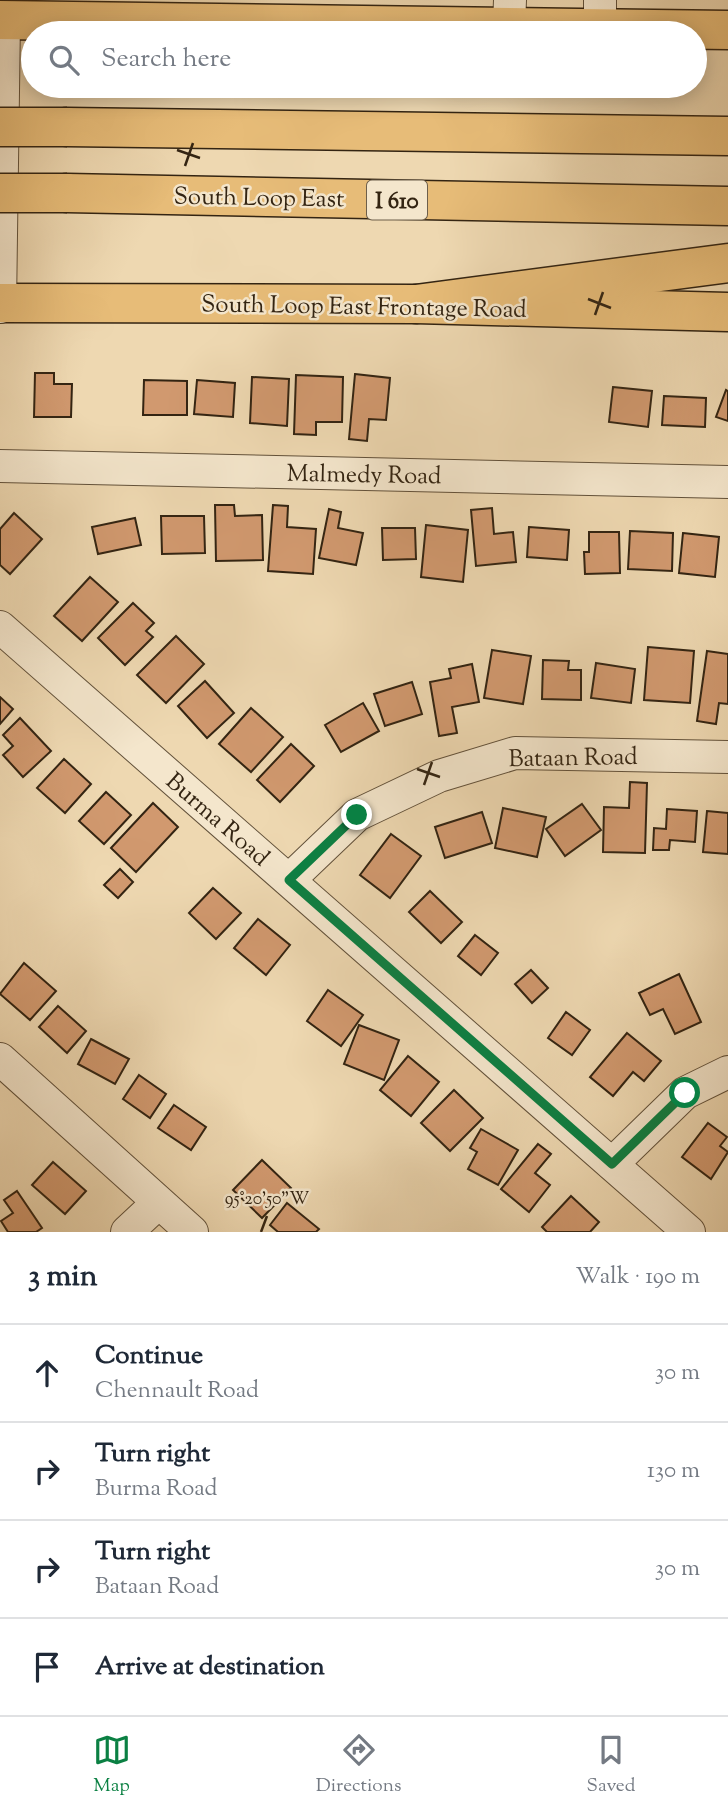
<!DOCTYPE html>
<html lang="en">
<head>
<meta charset="utf-8">
<style>
  body { margin:0; font-family:"Sorts Mill Goudy",serif; background:#f6f6f7; color:#1f2937 }
  .stop { position:absolute; width:21px; height:21px; margin:-16px; border:5px solid #0b8043; border-radius:50%; background:#fff }
  .stop.end { background:#0b8043; border-color:#fff; box-shadow:0 2px 7px #0008 }
  .list { margin:0; padding:0; list-style:none }
  h2 { display:flex; justify-content:space-between; align-items:center; height:91px; margin:0; padding:0 28px; font-size:30px }
  h2 small { font-size:23px; font-weight:400; color:#747a83 }
  .list li { display:grid; grid-template-columns:46px 1fr auto; gap:21px; align-items:center; box-sizing:border-box; height:98px; padding:0 28px; border-top:2px solid #e0e1e3 }
  .list b { display:block; font-size:26px; white-space:nowrap }
  .list p { margin:0; font-size:23px; white-space:nowrap; color:#747a83 }
  .list em { font-size:23px; font-style:normal; color:#747a83 }
  .icon { flex:none; width:38px; height:38px; fill:none; stroke:currentColor; stroke-width:2; stroke-linecap:round; stroke-linejoin:round }
  .map { position:relative; flex:none; width:728px; height:1232px; overflow:hidden }
  .search { position:absolute; background:#fff; box-shadow:0 4px 18px #0003; left:21px; right:21px; top:21px; height:77px; display:flex; align-items:center; gap:18px; box-sizing:border-box; padding:0 24px; border-radius:38px; color:#747a83; font-size:26px }
  .sheet { height:483px; background:#fff }
  nav { display:flex; justify-content:space-around; align-items:center; box-sizing:border-box; height:98px; border-top:2px solid #e0e1e3; background:#fff; font-size:19px; color:#747a83 }
  nav a { display:grid; justify-items:center; gap:4px }
  nav .on { color:#0b8043 }
  .map>svg:first-child { display:block }
</style>
</head>
<body>
<div class="map">
<svg width="728" height="1232" viewBox="0 0 728 1232">
  <rect width="100%" height="100%" fill="#eed8b1"/>
  <filter id="stains"><feTurbulence type="fractalNoise" baseFrequency=".00286" numOctaves="4"/><feColorMatrix values="0 0 0 0 .2 0 0 0 0 .09 0 0 0 0 .02 0 0 0 .5 -.17"/></filter>
  <radialGradient id="worn" r=".72"><stop offset=".6" stop-color="#630" stop-opacity="0"/><stop offset="1" stop-color="#630" stop-opacity=".3"/></radialGradient>
  <g fill="#d1996f" stroke="#332412" stroke-width="2">
    <path d="M35,373H54V384H72L71,417H34Z"/>
    <path d="M355,374L390,378L386,420L369,419L367,441L349,439Z"/>
    <path d="M296,375L343,377L342,422H316V435L294,434Z"/>
    <path d="M252,377L289,379L287,426L250,423Z"/>
    <path d="M144,380L187,381V415H143Z"/>
    <path d="M197,380L235,383L233,417L194,414Z"/>
    <path d="M613,387L652,391L648,427L609,422Z"/>
    <path d="M726,390L728,391V421L716,417Z"/>
    <path d="M664,396L706,398L705,427L662,425Z"/>
    <path d="M215,505H234L235,516L262,515L263,560L216,561Z"/>
    <path d="M273,505L288,506L287,527L316,529L313,574L268,571Z"/>
    <path d="M492,508L494,534L513,532L516,562L476,566L471,510Z"/>
    <path d="M329,509L341,512L338,528L363,533L356,565L319,558Z"/>
    <path d="M14,513L42,539L10,574L0,565V529Z"/>
    <path d="M161,516H204L205,553L162,554Z"/>
    <path d="M135,518L141,545L98,554L92,527Z"/>
    <path d="M426,525L468,530L463,582L421,577Z"/>
    <path d="M529,527L569,530L567,560L527,557Z"/>
    <path d="M382,528H415L416,559L383,560Z"/>
    <path d="M630,531L673,533L672,571L628,569Z"/>
    <path d="M589,532H619L620,573L585,574L584,552H589Z"/>
    <path d="M683,533L719,537L715,577L679,573Z"/>
    <path d="M90,577L118,602L82,641L54,616Z"/>
    <path d="M133,603L154,623L146,631L153,637L125,665L98,638Z"/>
    <path d="M176,636L204,664L166,703L137,675Z"/>
    <path d="M648,647L694,651L690,703L644,700Z"/>
    <path d="M492,650L531,656L523,704L484,698Z"/>
    <path d="M707,651L728,654V704L719,703L716,724L697,721Z"/>
    <path d="M543,660L569,661L568,670H581V700L542,699Z"/>
    <path d="M596,663L635,669L631,703L591,698Z"/>
    <path d="M472,664L479,702L452,707L457,733L439,736L430,682L451,678L449,669Z"/>
    <path d="M205,681L234,713L207,738L178,706Z"/>
    <path d="M412,682L422,714L385,726L374,694Z"/>
    <path d="M0,697L13,709L0,724Z"/>
    <path d="M363,703L379,731L341,752L325,725Z"/>
    <path d="M251,708L283,737L251,772L219,744Z"/>
    <path d="M20,718L51,751L23,777L3,755L13,746L3,735Z"/>
    <path d="M291,744L314,766L280,802L257,780Z"/>
    <path d="M64,759L91,784L65,813L37,788Z"/>
    <path d="M630,782L647,783L645,853L603,852L604,807L629,808Z"/>
    <path d="M106,792L131,815L104,844L79,821Z"/>
    <path d="M153,803L178,827L136,872L111,848Z"/>
    <path d="M582,804L601,830L565,856L546,829Z"/>
    <path d="M503,808L546,817L537,857L495,848Z"/>
    <path d="M667,809L697,811L695,842L670,840L669,850H653L654,828L666,829Z"/>
    <path d="M707,811L728,813V854L703,852Z"/>
    <path d="M482,812L492,843L445,858L435,827Z"/>
    <path d="M391,834L421,856L390,898L360,875Z"/>
    <path d="M120,869L133,882L118,898L104,885Z"/>
    <path d="M213,888L241,913L216,939L189,913Z"/>
    <path d="M430,891L462,922L441,943L409,912Z"/>
    <path d="M258,919L290,945L266,975L234,948Z"/>
    <path d="M475,935L498,953L481,975L458,956Z"/>
    <path d="M24,963L56,991L30,1020L0,994Z"/>
    <path d="M531,970L548,988L532,1003L515,984Z"/>
    <path d="M679,974L701,1022L675,1034L663,1009L650,1015L639,993Z"/>
    <path d="M328,990L363,1015L341,1046L307,1021Z"/>
    <path d="M58,1006L86,1031L67,1053L39,1027Z"/>
    <path d="M566,1012L590,1030L572,1055L548,1038Z"/>
    <path d="M359,1025L399,1040L384,1080L344,1064Z"/>
    <path d="M627,1033L661,1061L644,1081L633,1072L613,1096L590,1077Z"/>
    <path d="M91,1039L129,1059L115,1084L78,1064Z"/>
    <path d="M408,1056L439,1082L411,1116L380,1090Z"/>
    <path d="M139,1075L166,1094L150,1118L123,1099Z"/>
    <path d="M454,1090L483,1118L450,1151L421,1123Z"/>
    <path d="M174,1105L206,1127L191,1150L158,1128Z"/>
    <path d="M708,1123L727,1137L720,1146L728,1152L711,1179L682,1157Z"/>
    <path d="M481,1129L518,1150L498,1185L468,1169L477,1152L470,1148Z"/>
    <path d="M538,1144L551,1154L535,1173L550,1185L529,1212L501,1189Z"/>
    <path d="M262,1160L291,1188L262,1218L233,1190Z"/>
    <path d="M53,1162L86,1191L65,1214L32,1185Z"/>
    <path d="M17,1191L42,1228L36,1232H8L1,1221L13,1213L4,1200Z"/>
    <path d="M571,1196L599,1222L590,1232H547L542,1227Z"/>
    <path d="M287,1203L319,1229L316,1232H278L270,1225Z"/>
  </g>
  <g fill="none" stroke-linecap="round" stroke-linejoin="round">
    <g stroke="#62513a" stroke-width="34">
      <g id="minor">
        <path d="M509,26L510,0"/>
        <path d="M600,28V0"/>
        <path d="M0,307L4,20"/>
        <path d="M0,466L728,482"/>
        <path d="M0,627L689,1232"/>
        <path d="M289,880L357,815L439,776L515,753L728,757"/>
        <path d="M0,1059L192,1232"/>
        <path d="M612,1164L685,1093L728,1072"/>
        <path d="M127,1232L158,1203"/>
      </g>
    </g>
    <g stroke="#332412" stroke-width="41">
      <g id="major">
        <path d="M0,20L728,30"/>
        <path d="M0,303L416,304L728,312"/>
      </g>
    </g>
    <g stroke="#332412" stroke-width="41">
      <g id="highway">
        <path d="M67,127L728,136"/>
        <path d="M67,193L728,206"/>
        <path d="M416,304L728,263"/>
      </g>
    </g>
    <use href="#minor" stroke="#f4e6cc" stroke-width="32"/>
    <use href="#major" stroke="#e7bc78" stroke-width="38"/>
    <use href="#highway" stroke="#e7bc78" stroke-width="38"/>
    <g stroke="#332412" stroke-width="41" stroke-linecap="butt">
      <g id="highway-bridge">
        <path d="M0,127H67"/>
        <path d="M0,193H67"/>
      </g>
    </g>
    <use href="#highway-bridge" stroke="#e7bc78" stroke-width="38"/>
  </g>
  <g fill="none" stroke-linecap="round" stroke-linejoin="round">
    <path stroke="#0b8043" stroke-width="9" d="M357,815L289,880L612,1164L685,1093"/>
  </g>
  <path fill="none" stroke="#332412" stroke-width="2.5" d="M177,150L200,158M185,166L193,143M588,299L611,308M595,315L603,292M417,769L440,777M424,785L432,762M261,1232L267,1216"/>
  <g text-anchor="middle" stroke-width="5" stroke-linejoin="round" paint-order="stroke">
    <rect fill="#f4e6cc" stroke="#6d5e4a" stroke-width="2" x="367" y="180.5" width="60" height="39" rx="5"/>
    <g font-size="23" font-weight="bold" fill="#332412">
      <text x="397" y="208">I 610</text>
    </g>
    <g font-size="24" fill="#332412" stroke="#f4e6cc">
      <text transform="translate(259 197) rotate(1)" y="8">South Loop East</text>
      <text transform="translate(364 306) rotate(1)" y="8">South Loop East Frontage Road</text>
      <text transform="translate(364 474) rotate(1)" y="8">Malmedy Road</text>
      <text transform="translate(573 757) rotate(-1)" y="8">Bataan Road</text>
      <text transform="translate(218 819) rotate(41)" y="8">Burma Road</text>
    </g>
  </g>
  <g font-size="18" text-anchor="middle" fill="#332412" stroke="#f4e6cc" stroke-width="5" stroke-linejoin="round" paint-order="stroke">
    <text x="267" y="1204">95°20'50"W</text>
  </g>
  <rect width="100%" height="100%" filter="url(#stains)"/>
  <rect width="100%" height="100%" fill="url(#worn)"/>
</svg>
<div class="stop" style="left:685px;top:1093px"></div>
<div class="stop end" style="left:357px;top:815px"></div>
<div class="search"><svg class="icon" aria-label="search" viewBox="0 0 24 24"><circle cx="10" cy="10" r="6"/><path d="M15 15l6 6"/></svg>Search here</div>
</div>
<section class="sheet">
<h2>3 min<small>Walk · 190 m</small></h2>
<ul class="list">
<li><svg class="icon" aria-label="ahead" viewBox="0 0 24 24"><path d="M12 20V5M6 11l6-6 6 6"/></svg><div><b>Continue</b><p>Chennault Road</p></div><em>30 m</em></li>
<li><svg class="icon" aria-label="right" viewBox="0 0 24 24"><path d="M7 20v-9h11M14 6l5 5-5 5"/></svg><div><b>Turn right</b><p>Burma Road</p></div><em>130 m</em></li>
<li><svg class="icon" aria-label="right" viewBox="0 0 24 24"><path d="M7 20v-9h11M14 6l5 5-5 5"/></svg><div><b>Turn right</b><p>Bataan Road</p></div><em>30 m</em></li>
<li><svg class="icon" aria-label="arrive" viewBox="0 0 24 24"><path d="M6 21V4h12l-3 4 3 4H6"/></svg><div><b>Arrive at destination</b></div></li>
</ul>
</section>
<nav>
<a class="on"><svg class="icon" aria-label="map" viewBox="0 0 24 24"><path d="M3 6l6-2 6 2 6-2v14l-6 2-6-2-6 2zM9 4v14M15 6v14"/></svg>Map</a>
<a><svg class="icon" aria-label="directions" viewBox="0 0 24 24"><path d="M12 3l9 9-9 9-9-9zM9 14v-3h6M13 9l2 2-2 2"/></svg>Directions</a>
<a><svg class="icon" aria-label="saved" viewBox="0 0 24 24"><path d="M7 4h10v16l-5-4-5 4z"/></svg>Saved</a>
</nav>
</body>
</html>
